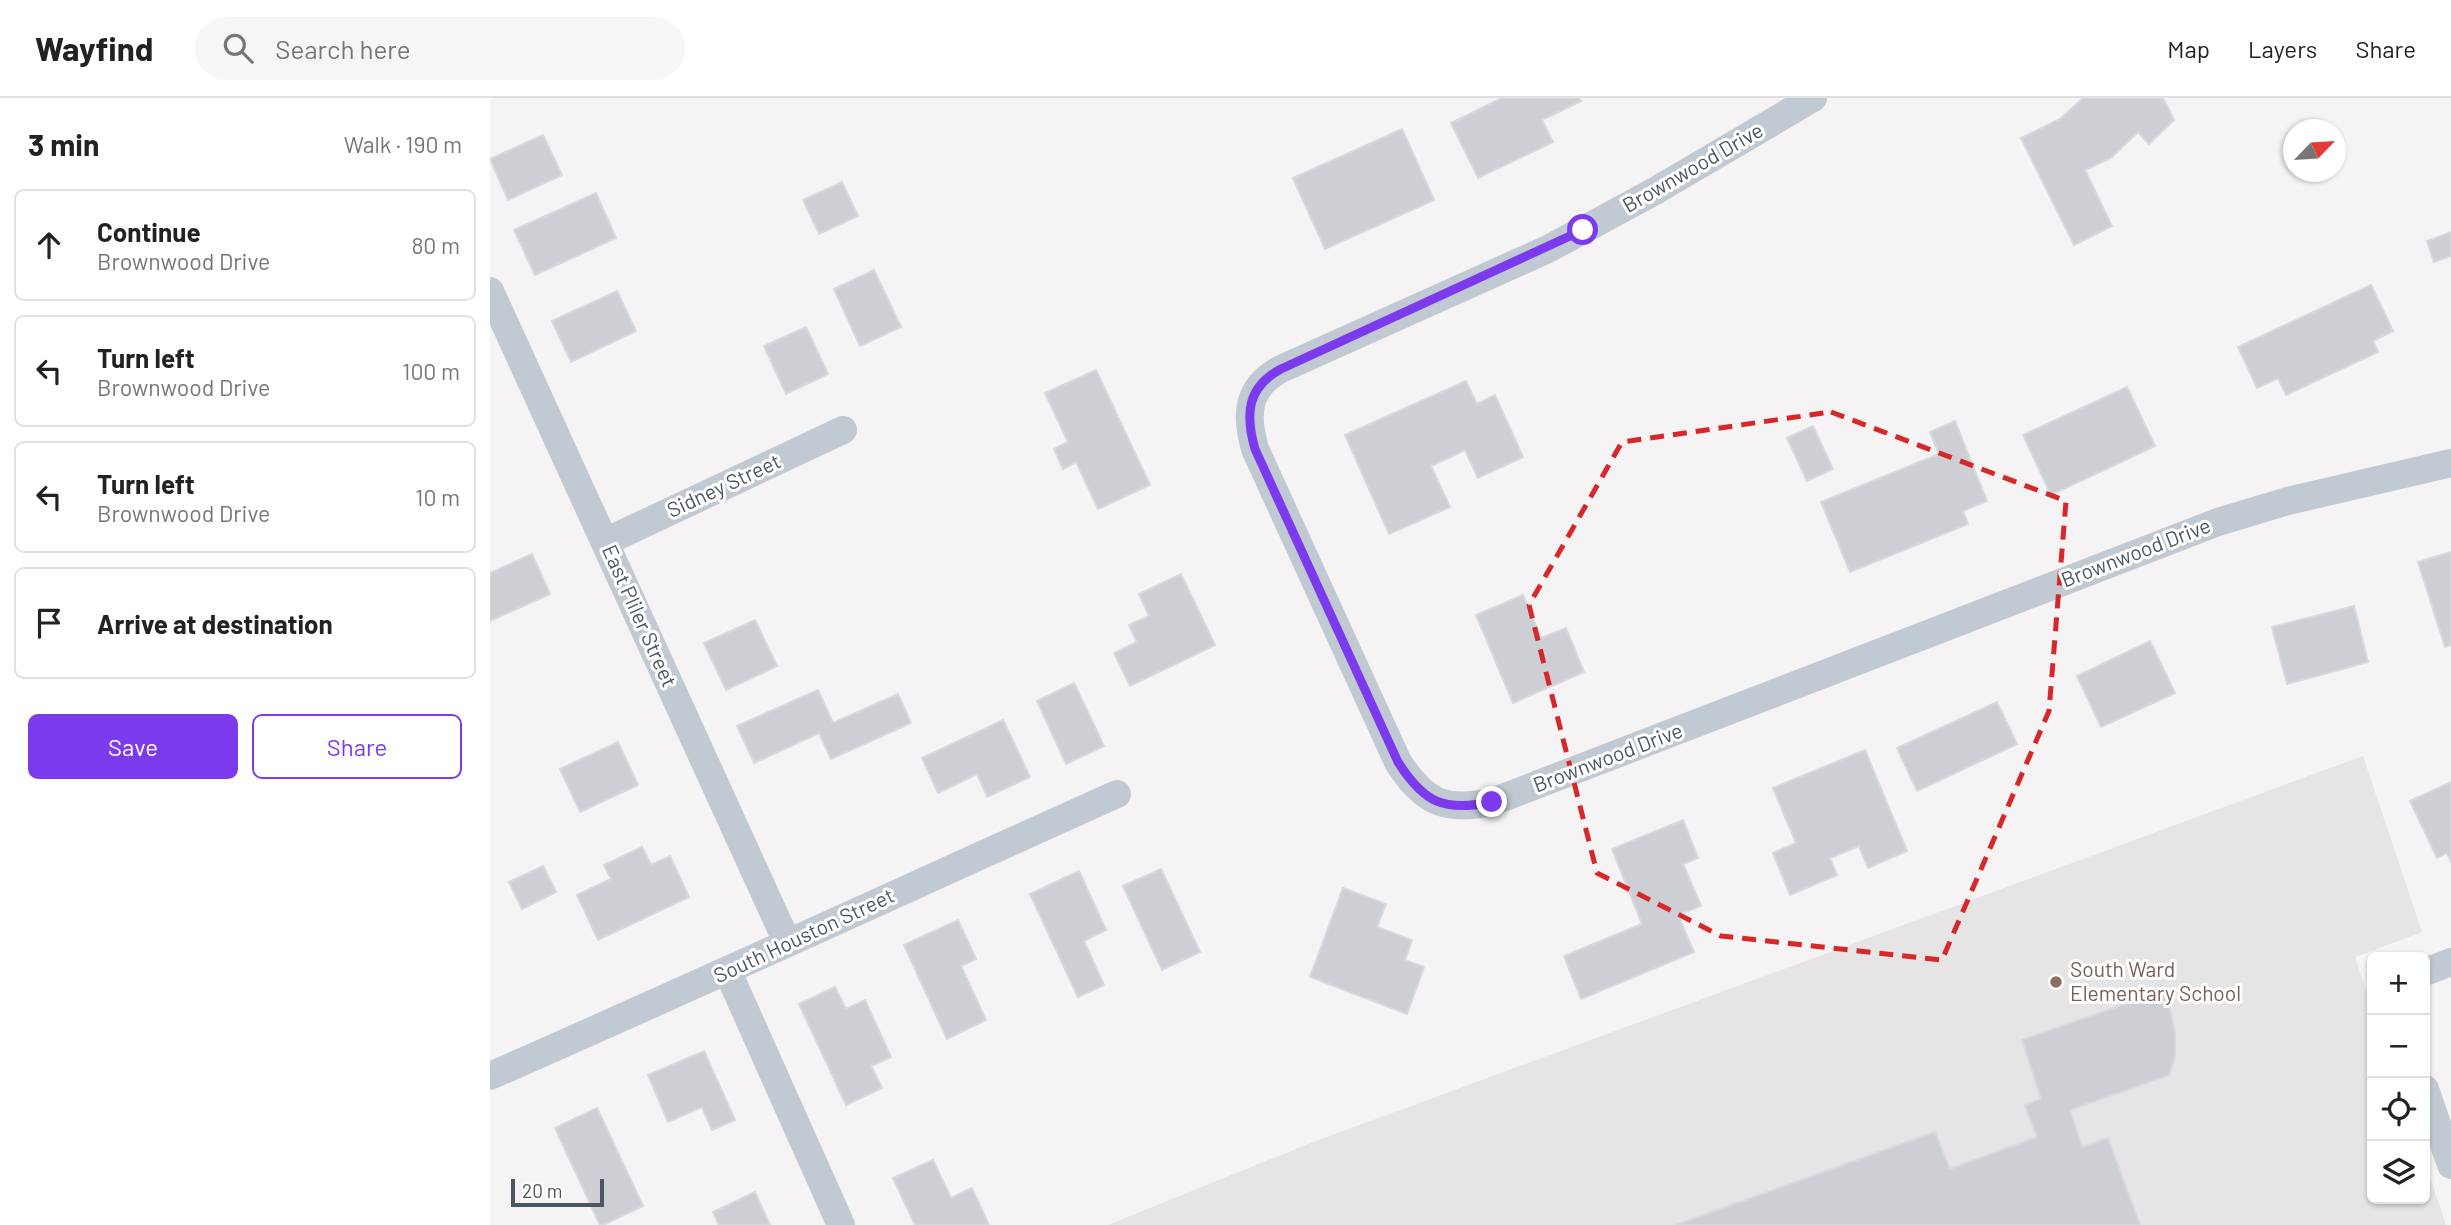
<!DOCTYPE html>
<html lang="en">
<head>
<meta charset="utf-8">
<style>
  body { margin:0; font-family:Barlow,sans-serif; background:#f6f6f6; color:#222 }
  .controls { position:absolute; right:21px; bottom:21px; display:grid; overflow:hidden; border-radius:10px; box-shadow:0 2px 5px #0004 }
  .controls button { width:63px; height:63px; display:grid; place-items:center; padding:0; border:0; border-bottom:2px solid #e0e0e0; background:#fff; color:#222; font:35px sans-serif }
  .compass { position:absolute; left:1793px; top:21px; width:63px; height:63px; border-radius:50%; background:#fff; box-shadow:0 2px 5px #0004; rotate:65deg }
  .scale { position:absolute; left:21px; bottom:18px; width:93px; box-sizing:border-box; padding-left:7px; border:4px solid #4a5661; border-top:0; font-size:19px; line-height:24px; white-space:nowrap; color:#4a5661; -webkit-text-stroke:5px #fff; paint-order:stroke }
  .stop { position:absolute; width:21px; height:21px; margin:-16px; border:5px solid #7c3aed; border-radius:50%; background:#fff }
  .stop.end { background:#7c3aed; border-color:#fff; box-shadow:0 2px 7px #0008 }
  .list { margin:0; padding:0; list-style:none }
  h2 { display:flex; justify-content:space-between; align-items:center; height:91px; margin:0; padding:0 28px; font-size:30px }
  h2 small { font-size:23px; font-weight:400; color:#767676 }
  .list li { display:grid; grid-template-columns:46px 1fr auto; gap:21px; align-items:center; box-sizing:border-box; height:112px; margin:0 14px 14px; padding:0 14px; border:2px solid #e0e0e0; border-radius:10px }
  .list b { display:block; font-size:26px; white-space:nowrap }
  .list p { margin:0; font-size:23px; white-space:nowrap; color:#767676 }
  .list em { font-size:23px; font-style:normal; color:#767676 }
  .actions { display:flex; gap:14px; padding:21px 28px }
  .actions a { flex:1; padding:16px 0; border:2px solid #7c3aed; border-radius:10px; text-align:center; font-size:24px; color:#7c3aed }
  .actions .main { background:#7c3aed; color:#fff }
  .icon { flex:none; width:38px; height:38px; fill:none; stroke:currentColor; stroke-width:2; stroke-linecap:round; stroke-linejoin:round }
  .map { position:relative; flex:none; width:1961px; height:1127px; overflow:hidden }
  header { display:flex; align-items:center; gap:42px; box-sizing:border-box; height:98px; padding:0 35px; background:#fff; border-bottom:2px solid #e0e0e0 }
  header strong { font-size:33px }
  nav { display:flex; gap:38px; margin-inline-start:auto; font-size:24px }
  .search { width:490px; height:63px; background:#f6f6f6; display:flex; align-items:center; gap:18px; box-sizing:border-box; padding:0 24px; border-radius:38px; color:#767676; font-size:26px }
  main { display:flex }
  aside { flex:1; background:#fff }
  .map>svg:first-child { display:block }
</style>
</head>
<body>
<header>
<strong>Wayfind</strong>
<div class="search"><svg class="icon" aria-label="search" viewBox="0 0 24 24"><circle cx="10" cy="10" r="6"/><path d="M15 15l6 6"/></svg>Search here</div>
<nav><a>Map</a><a>Layers</a><a>Share</a></nav>
</header>
<main>
<aside>
<h2>3 min<small>Walk · 190 m</small></h2>
<ul class="list">
<li><svg class="icon" aria-label="ahead" viewBox="0 0 24 24"><path d="M12 20V5M6 11l6-6 6 6"/></svg><div><b>Continue</b><p>Brownwood Drive</p></div><em>80 m</em></li>
<li><svg class="icon" aria-label="left" viewBox="0 0 24 24"><path d="M17 20v-9H6M10 6l-5 5 5 5"/></svg><div><b>Turn left</b><p>Brownwood Drive</p></div><em>100 m</em></li>
<li><svg class="icon" aria-label="left" viewBox="0 0 24 24"><path d="M17 20v-9H6M10 6l-5 5 5 5"/></svg><div><b>Turn left</b><p>Brownwood Drive</p></div><em>10 m</em></li>
<li><svg class="icon" aria-label="arrive" viewBox="0 0 24 24"><path d="M6 21V4h12l-3 4 3 4H6"/></svg><div><b>Arrive at destination</b></div></li>
</ul>
<div class="actions"><a class="main">Save</a><a>Share</a></div>
</aside>
<div class="map">
<svg width="1961" height="1127" viewBox="0 0 1961 1127">
  <rect width="100%" height="100%" fill="#f5f3f3"/>
  <path fill="#e6e4e5" d="M1873,658L1932,834L1865,859L1882,910V1101H1935V1064L1956,1127H618L818,1046Z"/>
  <g fill="#cdcfd5" stroke="#d7d9de" stroke-width="2">
    <path d="M1012,0H1089L1091,3L1052,22L1063,44L988,80L961,25Z"/>
    <path d="M1593,0H1673L1684,22L1659,46L1648,34L1621,60L1595,72L1622,128L1584,147L1531,40L1570,21Z"/>
    <path d="M912,31L944,102L835,151L803,80Z"/>
    <path d="M53,37L72,77L18,102L0,61Z"/>
    <path d="M352,84L368,118L329,136L313,102Z"/>
    <path d="M106,95L126,140L45,177L24,132Z"/>
    <path d="M1961,134V158L1944,164L1937,143Z"/>
    <path d="M384,172L411,229L370,248L344,191Z"/>
    <path d="M1881,187L1903,233L1883,243L1888,254L1796,297L1788,280L1767,290L1748,249Z"/>
    <path d="M127,193L146,233L81,264L62,223Z"/>
    <path d="M316,229L338,276L296,296L274,248Z"/>
    <path d="M606,272L660,387L608,411L586,364L573,371L564,351L578,344L555,295Z"/>
    <path d="M976,283L987,306L1005,297L1033,359L988,380L975,352L941,368L960,409L899,436L855,337Z"/>
    <path d="M1637,289L1665,348L1561,397L1533,337Z"/>
    <path d="M1465,323L1497,403L1473,413L1478,426L1360,474L1331,404L1449,356L1440,334Z"/>
    <path d="M1323,328L1343,371L1317,383L1297,340Z"/>
    <path d="M1961,454V547L1955,549L1928,464Z"/>
    <path d="M42,456L60,496L0,523V475Z"/>
    <path d="M691,476L725,547L640,588L624,555L647,544L639,527L659,518L649,496Z"/>
    <path d="M1033,497L1051,540L1076,530L1094,574L1023,605L986,517Z"/>
    <path d="M1864,508L1878,564L1797,586L1782,529Z"/>
    <path d="M265,522L287,568L236,592L214,545Z"/>
    <path d="M1660,543L1685,595L1611,629L1587,578Z"/>
    <path d="M584,585L614,648L576,666L547,603Z"/>
    <path d="M328,592L343,625L408,596L421,625L341,661L329,635L264,665L247,628Z"/>
    <path d="M1507,604L1527,646L1427,693L1407,650Z"/>
    <path d="M513,622L540,679L497,699L487,676L448,695L432,660Z"/>
    <path d="M128,644L148,687L90,714L70,671Z"/>
    <path d="M1375,652L1417,753L1378,770L1369,748L1340,760L1347,777L1300,797L1283,755L1306,745L1283,690Z"/>
    <path d="M1961,684V764L1957,755L1947,760L1920,703Z"/>
    <path d="M1193,722L1208,760L1193,766L1211,808L1188,817L1204,854L1091,901L1074,858L1152,826L1122,751Z"/>
    <path d="M152,749L161,767L180,758L199,799L108,842L87,797L121,781L114,767Z"/>
    <path d="M53,768L66,794L32,811L19,784Z"/>
    <path d="M671,771L710,854L672,872L633,788Z"/>
    <path d="M589,773L616,832L594,843L614,887L588,899L540,796Z"/>
    <path d="M853,790L896,806L887,829L922,842L915,862L934,869L917,916L820,879Z"/>
    <path d="M468,822L486,861L471,868L496,922L457,941L414,847Z"/>
    <path d="M345,889L356,911L375,902L401,959L381,968L392,990L356,1007L309,906Z"/>
    <path d="M1672,893L1680,910L1685,935V959L1679,977L1580,1012L1592,1049L1618,1040L1650,1127H1186L1445,1034L1460,1071L1547,1039L1535,1007L1551,1001L1532,942Z"/>
    <path d="M214,953L245,1022L222,1032L212,1009L178,1024L158,977Z"/>
    <path d="M107,1010L153,1108L113,1127H110L65,1030Z"/>
    <path d="M443,1062L461,1100L482,1090L499,1127H425L403,1080Z"/>
    <path d="M265,1094L280,1127H229L223,1114Z"/>
  </g>
  <g fill="none" stroke-linecap="round" stroke-linejoin="round">
    <g stroke="#c1cad2" stroke-width="28">
      <path d="M1323,0L1165,93L1058,151L791,271C757,289 755,316 765,351L908,664C934,704 954,714 1002,704L1728,424L1798,403L1961,365"/>
      <path d="M0,193L297,844"/>
      <path d="M115,444L353,332"/>
      <path d="M238,874L351,1127"/>
      <path d="M1935,874L1961,864"/>
      <path d="M0,978C210,886 418,790 627,696"/>
      <path d="M1935,991L1961,1067"/>
    </g>
  </g>
  <g fill="none" stroke-linecap="round" stroke-linejoin="round">
    <path stroke="#7c3aed" stroke-width="9" d="M1002,704C954,714 934,705 908,664L765,351C755,316 757,289 791,271L1093,132"/>
  </g>
  <path fill="none" stroke="#d62828" stroke-width="5" stroke-dasharray="14 9" stroke-linejoin="round" d="M1341,314L1576,403L1559,613L1452,862L1231,838L1107,775L1039,507L1132,344Z"/>
  <circle fill="#8d6e63" stroke="#fff" stroke-width="2.5" cx="1566" cy="884" r="7"/>
  <g text-anchor="middle" stroke-width="6" stroke-linejoin="round" paint-order="stroke">
    <g font-size="21" fill="#4a5661" stroke="#fff">
      <text transform="translate(1203 70) rotate(-30)" y="7">Brownwood Drive</text>
      <text transform="translate(234 388) rotate(-25)" y="7">Sidney Street</text>
      <text transform="translate(1646 455) rotate(-21)" y="7">Brownwood Drive</text>
      <text transform="translate(149 518) rotate(66)" y="7">East Pliler Street</text>
      <text transform="translate(1118 660) rotate(-21)" y="7">Brownwood Drive</text>
      <text transform="translate(314 838) rotate(-25)" y="7">South Houston Street</text>
    </g>
    <g font-size="21" fill="#785e54" stroke="#fff" text-anchor="start">
      <text x="1580" y="879">South Ward<tspan x="1580" dy="24">Elementary School</tspan></text>
    </g>
  </g>
</svg>
<div class="controls">
<button>+</button>
<button>−</button>
<button><svg class="icon" aria-label="locate" viewBox="0 0 24 24"><circle cx="12" cy="12" r="6"/><path d="M12 2v4M12 18v4M2 12h4M18 12h4"/></svg></button>
<button><svg class="icon" aria-label="layers" viewBox="0 0 24 24"><path d="M12 4l9 5-9 5-9-5zM3 14l9 5 9-5"/></svg></button>
</div>
<svg class="compass" viewBox="-18 -18 36 36"><path d="M0-13l5 13h-10z" fill="#e53935"/><path d="M0 13l5-13h-10z" fill="#767676"/></svg>
<div class="scale">20 m</div>
<div class="stop" style="left:1093px;top:132px"></div>
<div class="stop end" style="left:1002px;top:704px"></div>
</div>
</main>
</body>
</html>
